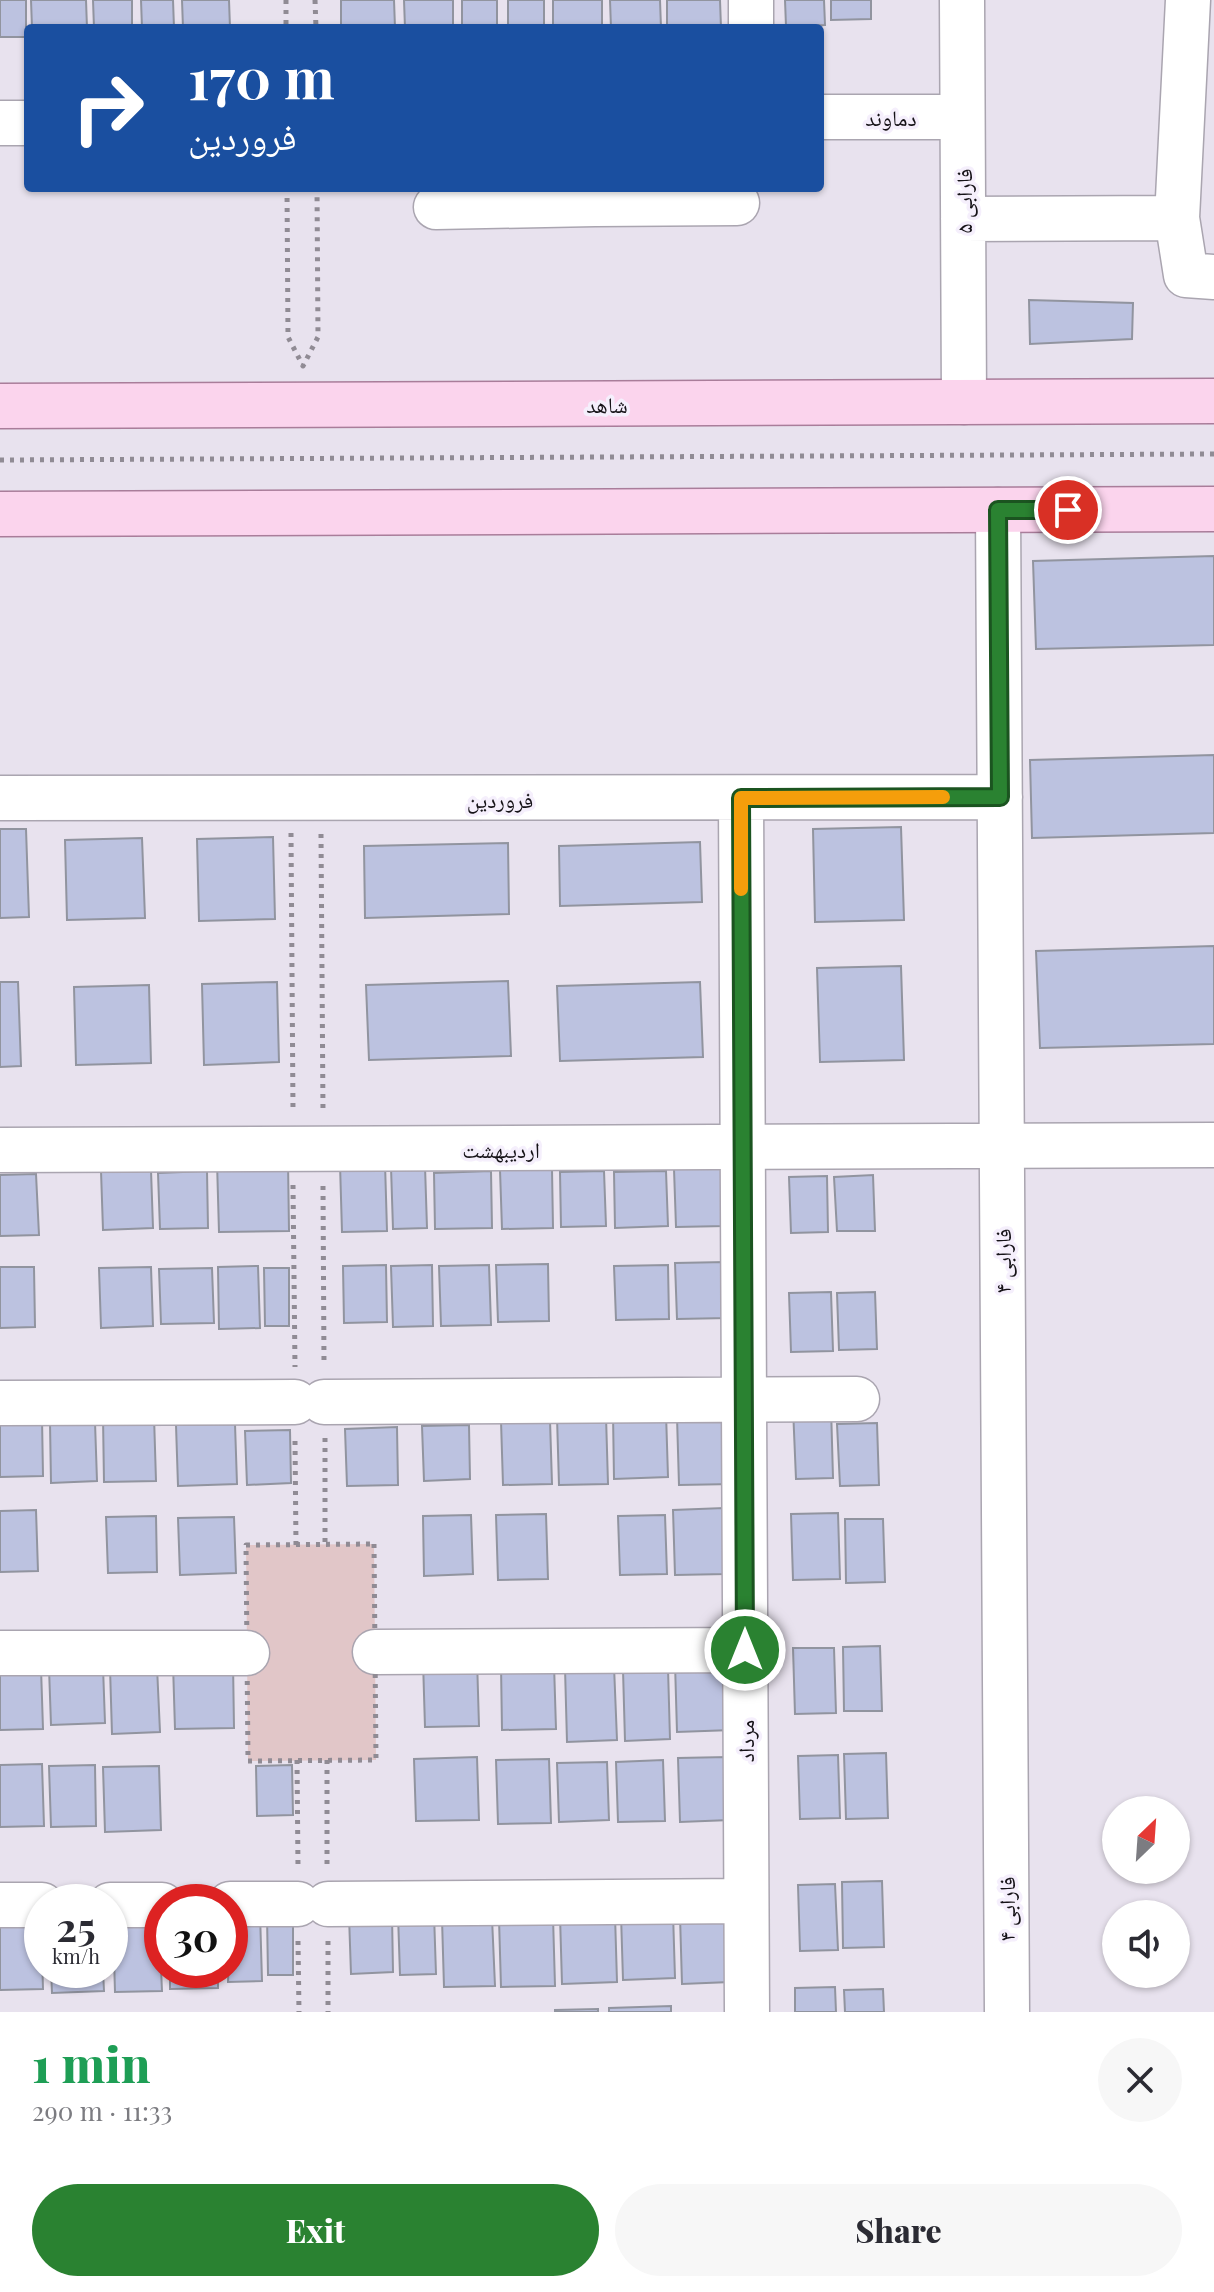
<!DOCTYPE html>
<meta charset="utf-8">
<style>
body{margin:0;font-family:"Playfair Display","Noto Naskh Arabic",serif;background:#f7f7f7;color:#2b2b33;height:100vh;display:flex;flex-direction:column;font-size:30px;white-space:nowrap}
*{box-sizing:border-box;margin:0}
p{font-size:26px;color:#7c7c81}
.icon{flex:none;width:44px;height:44px;fill:none;stroke:currentColor;stroke-width:2;stroke-linecap:round;stroke-linejoin:round}
.map{position:relative;height:2012px;overflow:hidden}
.panel{display:flex;flex-direction:column;background:#fff;flex:1}
.panel>*{flex:none}
.banner{position:absolute;left:24px;top:24px;width:800px;height:168px;border-radius:8px;box-shadow:0 2px 6px #0004;background:#1a4fa0;color:#fff;overflow:hidden}
.needle{width:52px;rotate:25deg}
.controls{position:absolute;left:1102px;top:1796px;display:grid;gap:16px}
.controls a{display:grid;place-items:center;width:88px;height:88px;border-radius:50%;background:#fff;box-shadow:0 2px 6px #0004;font-size:40px}
.speed{position:absolute;left:24px;top:1884px;display:flex;gap:16px;font-size:40px;font-weight:700;text-align:center}
.speed>*{display:grid;place-content:center;width:104px;height:104px;border-radius:50%;background:#fff;box-shadow:0 2px 6px #0004;line-height:1}
.speed small{font-size:20px;font-weight:400}
.speed .limit{border:12px solid #d22;background:#fff;color:#111}
.pin{position:absolute;display:grid;place-items:center;width:68px;height:68px;color:#fff;margin:-34px;border:4px solid #fff;border-radius:50%;box-shadow:0 2px 8px #0007}
.me{position:absolute;width:88px;margin:-44px;rotate:0deg;stroke-linejoin:round;filter:drop-shadow(0 0 6px #0008)}
.turn{display:flex;align-items:center;gap:28px;height:168px;padding:0 32px;font-size:36px}
.turn .icon{width:104px;height:104px;stroke-width:2.5}
.turn b{display:block;font-size:56px;line-height:68px}
.round{display:grid;place-items:center;flex:none;width:84px;height:84px;border-radius:42px;background:#f7f7f7}
.overview{display:flex;align-items:center;justify-content:space-between;height:136px;padding:0 32px}
h1{font-size:48px;font-weight:800;line-height:60px;color:#1e9e55}
.button{display:flex;gap:16px;margin-top:auto;padding:16px 32px}
.button a{flex:1;height:92px;border-radius:48px;background:#2a8231;color:#fff;font-size:32px;font-weight:800;line-height:92px;text-align:center}
.button a+a{background:#f7f7f7;color:#2b2b33}
.map>svg:first-child{display:block}
.green{fill:#e1c6c8}
.building{fill:#bcc2e0;stroke:#91949f;stroke-width:2}
.lines{fill:none;stroke-linecap:round;stroke-linejoin:round}
.minor-casing{stroke:#aaa5b0;stroke-width:47}
.major-casing{stroke:#a97d9a;stroke-width:47}
.path{stroke:#908b94;stroke-width:5;stroke-dasharray:4 6;stroke-linecap:butt}
.minor{stroke:#fff;stroke-width:44}
.major{stroke:#fbd4ed;stroke-width:44}
.route-casing{stroke:#1b5420;stroke-width:20}
.route{stroke:#2a8231;stroke-width:14}
.slow{stroke:#f59e0b;stroke-width:14}
.labels{text-anchor:middle;dominant-baseline:central;stroke-width:7;stroke-linejoin:round;paint-order:stroke}
.street-label{font-size:22px;fill:#151217;stroke:#f5effc}
</style>
<div class="map">
<svg width="1214" height="2012" viewBox="0 0 1214 2012">
<rect width="100%" height="100%" fill="#e8e2ee"/>
<path class="green" d="M374,1544L376,1760L248,1761L246,1545Z"/>
<path class="building" d="M0,0H26V37H0Z
M31,0H86L87,28H32Z
M93,0H132V28H94Z
M141,0H173L174,28H142Z
M182,0H229L230,28H183Z
M341,0H394L395,28H341Z
M404,0H453V28H405Z
M462,0H497V28H462Z
M508,0H544V28H508Z
M553,0H602V28H553Z
M610,0H660L661,28H611Z
M667,0H720L721,28H667Z
M785,0H824L825,25L786,26Z
M831,0H871V19L831,20Z
M1029,300L1133,303L1132,339L1030,344Z
M1214,556V645L1036,649L1033,561Z
M1214,755V833L1032,838L1030,760Z
M901,827L904,920L815,922L813,829Z
M0,829H26L29,917L0,918Z
M273,837L275,919L199,921L197,839Z
M142,838L145,918L67,920L65,840Z
M700,842L702,902L560,906L559,846Z
M508,843L509,914L365,918L364,846Z
M1214,946V1044L1040,1048L1036,951Z
M901,966L904,1060L820,1062L817,968Z
M508,981L511,1056L369,1060L366,985Z
M0,982H18L21,1066L0,1067Z
M277,982L279,1062L204,1065L202,984Z
M700,982L703,1057L560,1061L557,986Z
M149,985L151,1063L76,1065L74,987Z
M288,1161L289,1231L219,1232L217,1162Z
M385,1163L387,1231L342,1232L340,1164Z
M425,1166L427,1228L393,1229L391,1167Z
M723,1168L725,1226L676,1227L674,1169Z
M552,1169L553,1228L502,1229L500,1170Z
M151,1170L153,1228L103,1230L101,1171Z
M207,1171L208,1228L160,1229L158,1173Z
M491,1171L492,1228L435,1229L434,1173Z
M604,1171L606,1226L561,1227L560,1172Z
M666,1171L668,1226L615,1228L614,1172Z
M36,1174L39,1235L0,1236V1175Z
M873,1175L875,1231H837L834,1177Z
M827,1176L828,1232L791,1233L789,1177Z
M726,1262L728,1318L677,1319L675,1263Z
M548,1264L549,1321L498,1322L496,1265Z
M386,1265L387,1322L344,1323L343,1266Z
M432,1265L433,1326L393,1327L391,1266Z
M489,1265L491,1325L441,1326L439,1266Z
M668,1265L669,1319L616,1320L614,1266Z
M258,1266L260,1328L219,1329L218,1267Z
M0,1267H34L35,1327L0,1328Z
M151,1267L153,1326L101,1328L99,1268Z
M212,1268L214,1323L161,1324L159,1269Z
M264,1268H289V1326H265Z
M831,1292L833,1351L791,1352L789,1293Z
M875,1292L877,1349L839,1350L837,1293Z
M831,1407L833,1478L796,1479L793,1408Z
M666,1413L668,1477L614,1479L613,1414Z
M731,1415L733,1484L679,1485L677,1417Z
M154,1416L156,1481L104,1482L103,1417Z
M606,1416L608,1484L559,1485L557,1417Z
M42,1418L43,1476L0,1477V1419Z
M550,1420L552,1484L503,1485L501,1421Z
M95,1422L97,1481L51,1483L50,1423Z
M877,1423L879,1485L840,1486L837,1424Z
M235,1424L237,1484L178,1486L176,1425Z
M469,1425L470,1479L424,1481L422,1426Z
M397,1427L398,1485L347,1486L345,1429Z
M290,1430L291,1483L247,1485L245,1431Z
M724,1508L726,1574L675,1575L673,1510Z
M36,1510L38,1571L0,1572V1511Z
M838,1513L840,1579L793,1580L791,1514Z
M546,1514L548,1579L498,1580L496,1515Z
M471,1515L473,1574L424,1576L423,1516Z
M665,1515L667,1574L620,1575L618,1516Z
M156,1516L157,1572L108,1573L106,1517Z
M234,1517L236,1573L180,1575L178,1518Z
M845,1519H883L885,1582L846,1583Z
M880,1646L882,1711H844L843,1647Z
M793,1648H834L836,1713L795,1714Z
M477,1659L479,1726L425,1727L423,1661Z
M730,1661L732,1730L677,1732L675,1663Z
M233,1662L234,1728L175,1729L173,1664Z
M554,1664L556,1729L502,1730L501,1666Z
M614,1666L617,1740L567,1742L565,1668Z
M103,1667L105,1723L51,1725L49,1668Z
M157,1667L160,1732L112,1734L110,1668Z
M41,1668L43,1729L0,1730V1669Z
M668,1668L670,1739L625,1741L623,1670Z
M886,1753L888,1818L846,1819L844,1754Z
M838,1755L840,1818L800,1819L798,1756Z
M477,1757L479,1820L416,1821L414,1759Z
M728,1757L730,1820L680,1822L678,1758Z
M549,1759L551,1823L498,1824L496,1760Z
M663,1760L665,1821L618,1822L616,1762Z
M607,1762L609,1820L559,1822L557,1763Z
M42,1764L44,1826L0,1827V1765Z
M95,1765L96,1826L51,1827L49,1766Z
M292,1765L293,1815L257,1816L256,1766Z
M159,1766L161,1830L105,1832L103,1767Z
M882,1881L884,1947L843,1948L842,1882Z
M835,1884L838,1950L800,1951L798,1885Z
M260,1913L262,1981L228,1982L230,1914Z
M673,1913L675,1978L623,1980L621,1915Z
M434,1914L436,1974L400,1975L398,1915Z
M728,1914L730,1982L682,1984L680,1916Z
M267,1915H293V1975H268Z
M392,1915L393,1972L351,1974L349,1916Z
M615,1915L617,1982L562,1984L560,1916Z
M41,1916L43,1989L0,1990V1917Z
M553,1917L555,1986L501,1987L499,1919Z
M492,1918L495,1986L444,1987L442,1919Z
M159,1921L162,1991L115,1992L113,1922Z
M51,1970H103L104,1991L52,1993Z
M170,1970H218V1988L170,1989Z
M835,1987L836,2012H795V1988Z
M883,1989L884,2012H845L844,1990Z
M671,2006V2012H609V2008Z
M598,2009V2012H555V2010Z"/>
<g class="lines">
<defs>
<path id="minor" d="M751,0V28
M962,0L964,402
M1188,0L1177,218L1186,275L1214,277
M820,117H962
M0,123H28
M595,188V204L737,203
M436,207L595,204
M963,219L1177,218
M998,510L1007,2012
M0,798L1000,797
M741,798L747,2012
M0,1150L1214,1145
M324,1402L857,1399
M0,1403L295,1402
M375,1652L745,1650
M0,1653H247
M230,1904H298
M328,1904L746,1901
M0,1905H42
M110,1905H162"/>
<path id="major" d="M0,406L1214,401
M0,514L1214,509"/>
</defs>
<use href="#minor" class="minor-casing"/>
<use href="#major" class="major-casing"/>
<path class="path" d="M286,0V28
M315,0L316,28
M287,188L288,337L303,366L318,337L317,188
M0,460L1214,454
M291,833L293,1111
M321,834L323,1112
M293,1185L295,1367
M323,1186L324,1364
M325,1438V1545
M295,1441L296,1545
M374,1544L376,1760L248,1761L246,1545Z
M297,1760L298,1867
M327,1760V1867
M298,1941L299,2012
M328,1941V2012"/>
<use href="#minor" class="minor"/>
<use href="#major" class="major"/>
</g>
<g class="lines">
<defs>
<path id="route" d="M745,1650L741,798L1000,797L998,510H1068"/>
</defs>
<use href="#route" class="route-casing"/>
<use href="#route" class="route"/>
<path class="slow" d="M741,889V798L943,797"/>
</g>
<g class="labels">
<g class="street-label">
<text x="891" y="117">دماوند</text>
<text transform="translate(963 201) rotate(-90)">فارابی ۵</text>
<text x="607" y="404">شاهد</text>
<text x="500" y="799">فروردین</text>
<text x="501" y="1149">اردیبهشت</text>
<text transform="translate(1002 1261) rotate(-90)">فارابی ۴</text>
<text transform="translate(745 1741) rotate(-90)">مرداد</text>
<text transform="translate(1006 1909) rotate(-90)">فارابی ۴</text>
</g>
</g>
</svg>
<div class="controls">
<a><svg class="needle" viewBox="-14 -14 28 28"><path d="M0-13l5 13h-10z" fill="#e53935"/><path d="M0 13l5-13h-10z" fill="#7c7c81"/></svg></a>
<a><svg class="icon" aria-label="sound" viewBox="0 0 24 24"><path d="M4 9h4l5-4v14l-5-4H4zM17 9q2 3 0 6"/></svg></a>
</div>
<div class="speed"><div>25<small>km/h</small></div><div class="limit">30</div></div>
<div class="pin" style="left:1068px;top:510px;background:#d93025"><svg class="icon" aria-label="arrive" viewBox="0 0 24 24"><path d="M6 21V4h12l-3 4 3 4H6"/></svg></div>
<svg class="me" style="left:745px;top:1650px" viewBox="-20 -20 40 40"><circle r="17" fill="#2a8231" stroke="#fff" stroke-width="3"/><path d="M0-11L8 9 0 5-8 9z" fill="#fff"/></svg>
<div class="banner">
<div class="turn"><svg class="icon" aria-label="right" viewBox="0 0 24 24"><path d="M7 20v-9h11M14 6l5 5-5 5"/></svg><div><b>170 m</b>فروردین</div></div>
</div>
</div>
<section class="panel">
<div class="overview"><div><h1>1 min</h1><p>290 m · 11:33</p></div><a class="round"><svg class="icon" aria-label="close" viewBox="0 0 24 24"><path d="M6 6l12 12M18 6L6 18"/></svg></a></div>
<div class="button"><a>Exit</a><a>Share</a></div>
</section>
